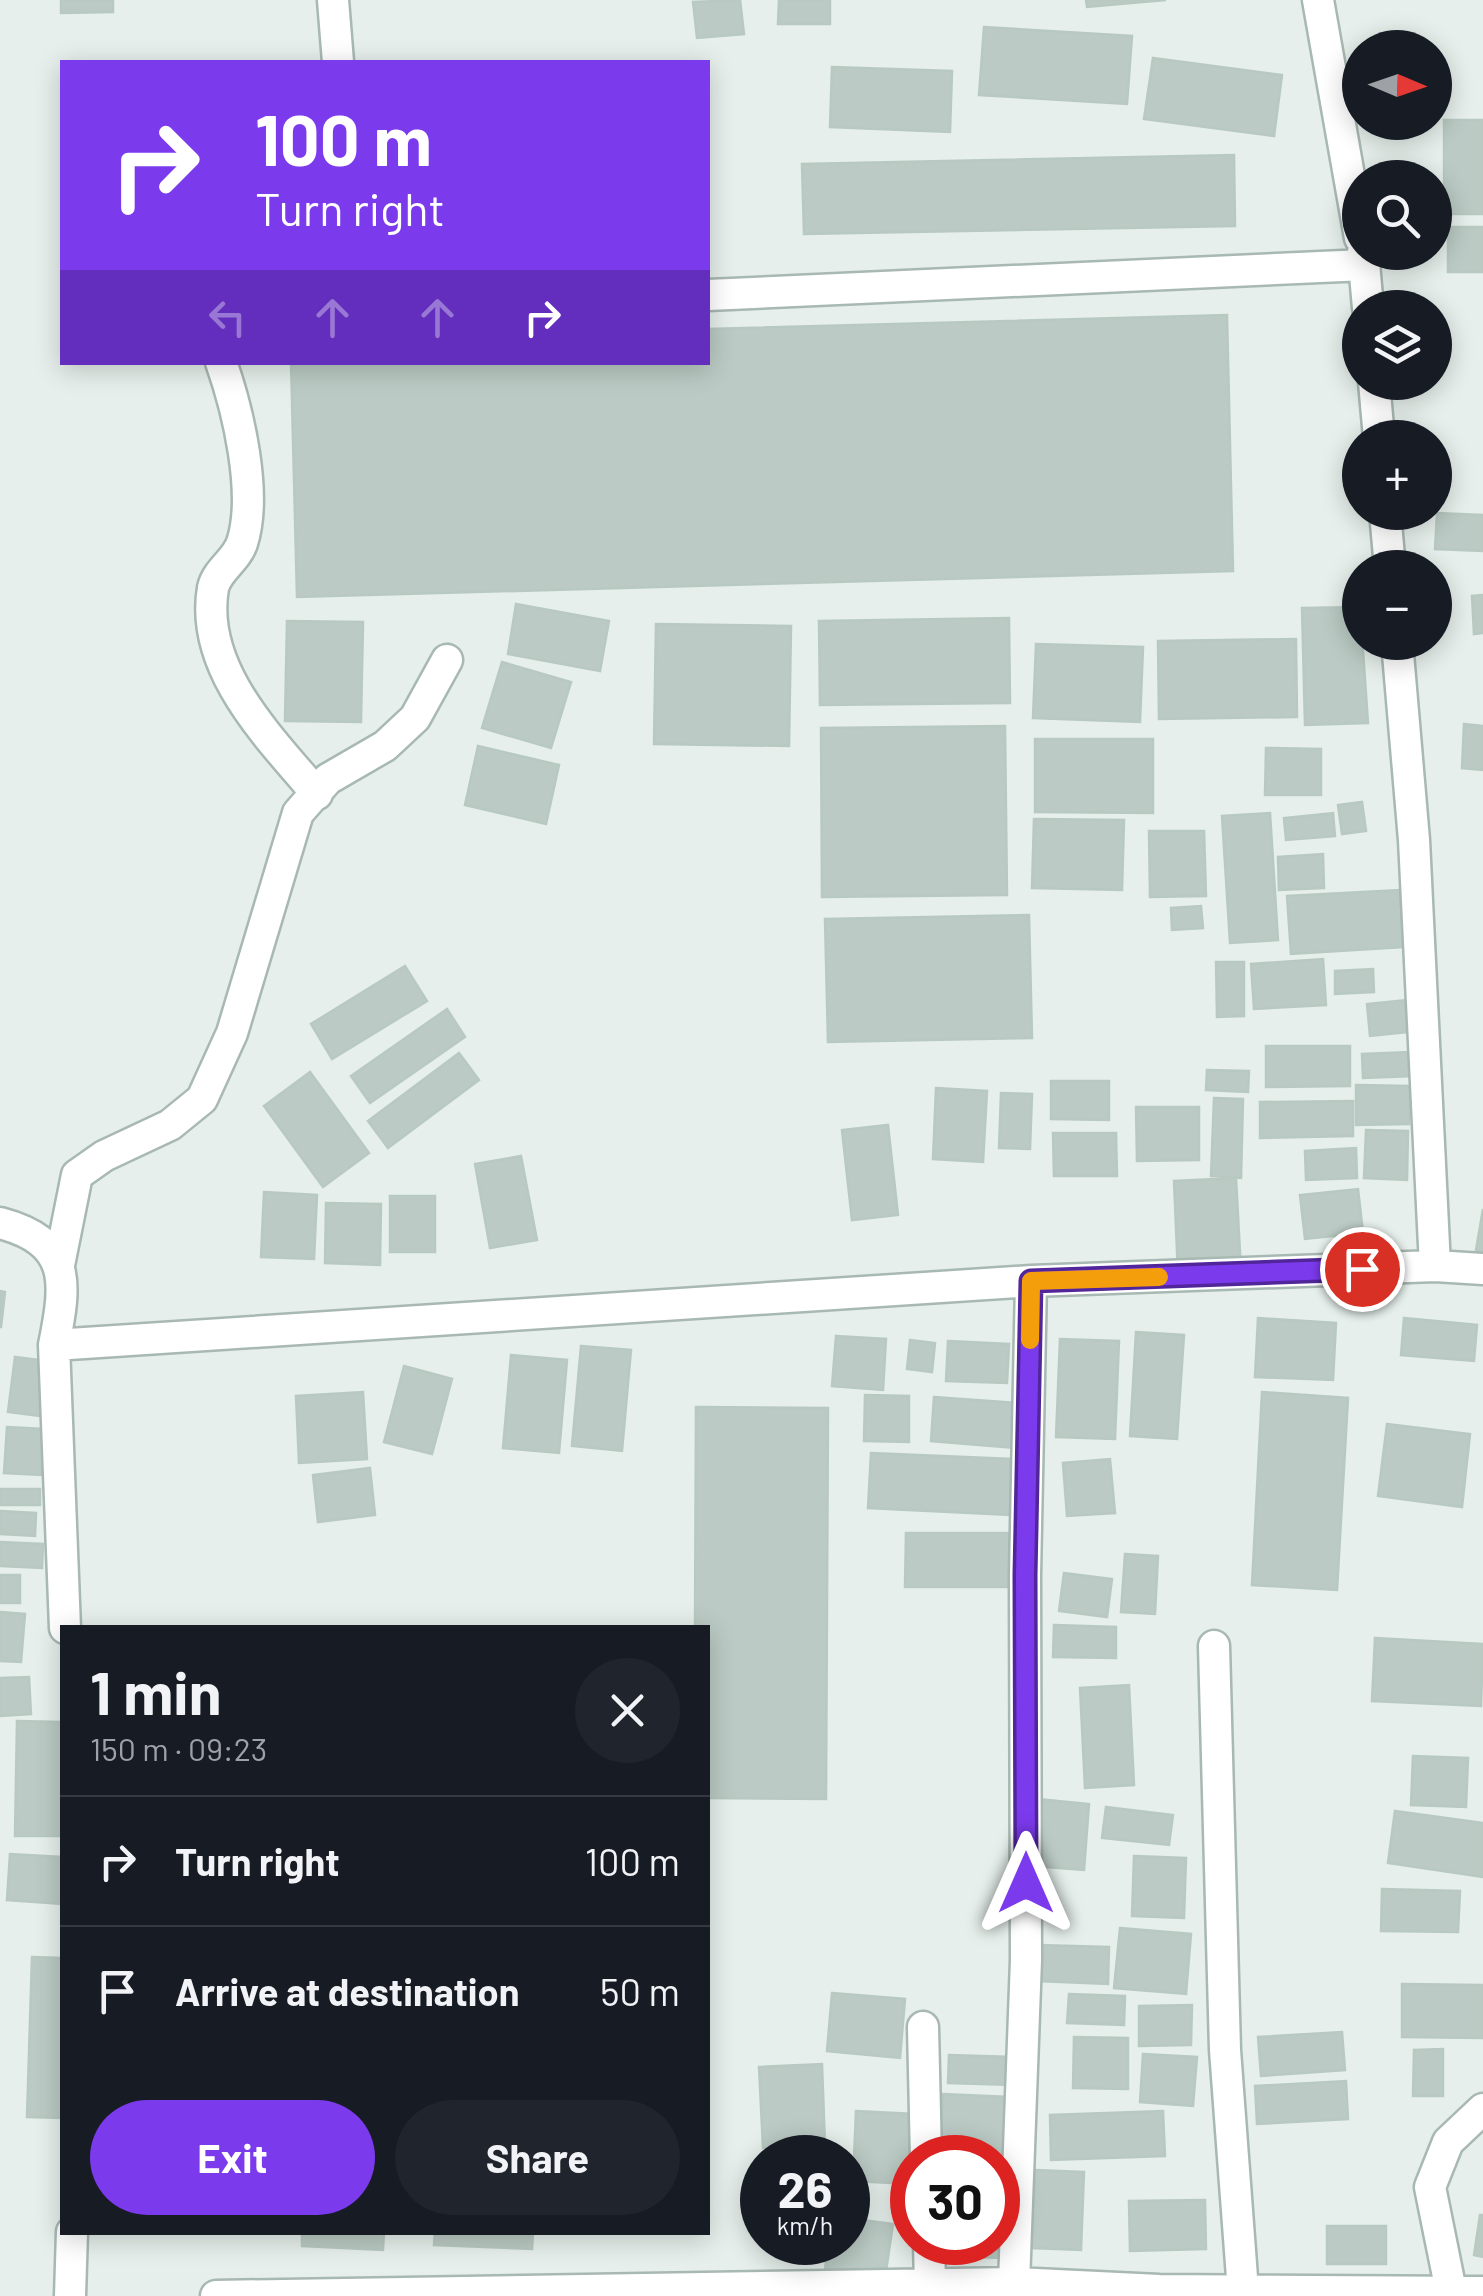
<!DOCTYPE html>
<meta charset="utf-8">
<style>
body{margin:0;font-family:Barlow,sans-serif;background:#20242c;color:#f1f3f6;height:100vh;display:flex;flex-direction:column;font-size:38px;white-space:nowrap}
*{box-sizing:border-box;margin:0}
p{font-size:32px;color:#9ea1a6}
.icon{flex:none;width:55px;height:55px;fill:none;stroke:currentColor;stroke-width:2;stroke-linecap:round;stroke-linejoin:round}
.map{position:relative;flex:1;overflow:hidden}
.sheet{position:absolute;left:60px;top:1625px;width:650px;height:610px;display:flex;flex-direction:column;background:#171b24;border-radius:0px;box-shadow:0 5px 25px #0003}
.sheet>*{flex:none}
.hud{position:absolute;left:60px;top:60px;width:650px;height:305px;border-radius:0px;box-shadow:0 5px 25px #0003;background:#7c3aed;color:#fff;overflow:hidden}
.needle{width:65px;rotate:92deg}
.fabs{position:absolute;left:1342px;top:30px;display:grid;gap:20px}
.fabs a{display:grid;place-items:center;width:110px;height:110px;border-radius:50%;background:#171b24;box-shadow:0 5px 25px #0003;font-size:50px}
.speed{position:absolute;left:740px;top:2135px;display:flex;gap:20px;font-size:50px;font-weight:700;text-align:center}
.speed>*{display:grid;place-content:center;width:130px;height:130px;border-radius:50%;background:#171b24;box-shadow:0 5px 25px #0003;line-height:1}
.speed small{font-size:25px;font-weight:400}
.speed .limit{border:15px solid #d22;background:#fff;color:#111}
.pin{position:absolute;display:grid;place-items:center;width:85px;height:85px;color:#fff;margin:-42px;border:5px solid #fff;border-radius:50%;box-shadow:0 2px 10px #0007}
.me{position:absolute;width:110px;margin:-55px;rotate:0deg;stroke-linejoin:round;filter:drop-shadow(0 0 8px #0008)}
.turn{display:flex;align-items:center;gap:35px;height:210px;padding:0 30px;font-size:45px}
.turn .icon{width:130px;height:130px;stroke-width:2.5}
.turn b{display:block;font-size:70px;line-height:85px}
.lanes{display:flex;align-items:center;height:95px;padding:0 30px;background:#0003;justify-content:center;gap:50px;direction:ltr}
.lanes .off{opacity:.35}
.round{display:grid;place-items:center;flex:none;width:105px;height:105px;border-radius:52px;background:#20242c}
.overview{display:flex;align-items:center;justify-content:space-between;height:170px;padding:0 30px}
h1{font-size:60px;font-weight:700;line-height:75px}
.action{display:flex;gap:20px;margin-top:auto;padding:20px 30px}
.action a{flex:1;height:115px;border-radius:60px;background:#7c3aed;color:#fff;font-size:40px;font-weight:700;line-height:115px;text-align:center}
.action a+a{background:#20242c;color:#f1f3f6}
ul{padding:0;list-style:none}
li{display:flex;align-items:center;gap:30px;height:130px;padding:0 30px;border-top:2px solid #363941}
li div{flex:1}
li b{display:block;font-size:38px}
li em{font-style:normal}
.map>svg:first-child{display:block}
.building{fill:#bbcac4;stroke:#b8c9c2;stroke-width:2.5}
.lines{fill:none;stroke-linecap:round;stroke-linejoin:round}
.minor-casing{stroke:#a8b8b2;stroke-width:35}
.minor{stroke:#fff;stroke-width:30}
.route-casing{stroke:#51269a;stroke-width:25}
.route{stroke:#7c3aed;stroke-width:18}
.slow{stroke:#f59e0b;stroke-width:18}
</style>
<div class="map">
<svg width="1483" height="2296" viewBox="0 0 1483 2296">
<rect width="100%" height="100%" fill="#e6efeb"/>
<path class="building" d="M61,0H113V12L61,13Z
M740,0L744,34L697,38L693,2Z
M779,0H830V24H778Z
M1086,0H1166L1087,7Z
M984,27L1132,36L1127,104L979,95Z
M1153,58L1282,75L1274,136L1144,119Z
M832,67L952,71L950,132L830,127Z
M1444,120H1483V214H1444Z
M1234,155L1235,226L804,234L802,164Z
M1448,227H1483V272H1448Z
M1227,315L1233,571L297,597L291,362H708V329Z
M1437,513L1483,515V551L1435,549Z
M1483,595V633L1474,634L1472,596Z
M516,604L609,621L600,671L508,654Z
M1360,607L1368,723L1305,725L1302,608Z
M1009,618L1010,703L820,705L819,621Z
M287,621L363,622L361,722L285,721Z
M656,624L791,626L789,746L654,744Z
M1296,639L1297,717L1159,719L1158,641Z
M1036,644L1143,647L1140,722L1033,718Z
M502,662L571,682L551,748L482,728Z
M1464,724L1483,726V770L1462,768Z
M1005,726L1007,895L822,897L821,728Z
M1035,739H1153V813L1035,812Z
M478,746L559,765L546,824L465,805Z
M1266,748L1321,749V795H1265Z
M1362,802L1366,831L1342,834L1338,805Z
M1270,813L1278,940L1230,943L1222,816Z
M1333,813L1335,836L1286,840L1284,818Z
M1034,819L1124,820L1122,890L1032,888Z
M1149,831H1204L1206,896L1150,897Z
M1323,854L1324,888L1279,890L1278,857Z
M1400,890L1403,947L1291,954L1287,896Z
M1201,906L1203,928L1172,930L1171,908Z
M1029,915L1032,1038L828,1042L825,919Z
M1323,959L1326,1005L1254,1009L1251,964Z
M1216,962H1244V1016L1217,1017Z
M405,966L427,1001L332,1059L311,1024Z
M1373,969L1374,992L1335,994V971Z
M1416,999L1419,1031L1370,1036L1367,1004Z
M447,1009L465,1037L370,1103L351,1076Z
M1266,1046H1350V1086L1266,1087Z
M1412,1052L1414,1076L1363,1078L1362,1054Z
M459,1053L479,1080L388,1148L368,1121Z
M1207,1070L1249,1071L1248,1092L1206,1090Z
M310,1072L369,1153L323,1187L264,1106Z
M1051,1081H1109V1120L1051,1119Z
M1356,1085L1409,1086V1124L1356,1125Z
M936,1088L987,1091L983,1162L933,1159Z
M1001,1093L1032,1094L1030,1149L999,1148Z
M1214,1098L1243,1099L1241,1178L1211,1176Z
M1353,1101V1136L1260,1138V1102Z
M1136,1107H1199V1160L1137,1161Z
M888,1125L898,1215L852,1220L842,1130Z
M1366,1130L1408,1131L1407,1180L1364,1178Z
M1053,1133H1116L1117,1176H1054Z
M1356,1148L1357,1178L1306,1180L1305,1151Z
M521,1156L537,1240L490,1248L475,1164Z
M1236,1178L1241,1271L1178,1274L1174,1181Z
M1358,1189L1363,1233L1305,1239L1300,1195Z
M264,1192L317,1195L314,1259L261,1257Z
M390,1196H435V1252H390Z
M326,1203L381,1204L380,1265L325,1263Z
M1483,1209V1257L1475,1256Z
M0,1291L5,1292L1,1327H0Z
M1258,1318L1336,1323L1333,1380L1255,1377Z
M1404,1318L1477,1325L1474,1361L1401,1355Z
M1136,1332L1184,1335L1177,1439L1130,1436Z
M836,1336L886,1339L883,1390L832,1386Z
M1060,1339L1119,1341L1115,1439L1056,1437Z
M910,1340L935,1343L932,1372L907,1369Z
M948,1341L1009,1344L1007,1383L946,1381Z
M581,1346L631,1350L622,1451L572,1446Z
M511,1355L567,1360L559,1453L503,1448Z
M15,1357L48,1361L41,1416L8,1412Z
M404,1366L452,1379L432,1454L384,1442Z
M363,1392L367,1459L299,1463L296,1396Z
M1262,1392L1348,1398L1337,1590L1252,1585Z
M865,1395L909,1396V1442L864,1441Z
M934,1397L1019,1403L1015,1448L931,1441Z
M696,1407L828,1408L826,1799L708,1798V1628H695Z
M1387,1424L1470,1434L1462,1507L1378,1496Z
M7,1427L44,1429L41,1475L4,1473Z
M871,1453L1012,1459L1010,1515L868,1508Z
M1110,1459L1115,1513L1067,1516L1063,1463Z
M370,1468L375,1515L318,1522L313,1475Z
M0,1489H40V1505H0Z
M0,1511L36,1513L35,1536L0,1534Z
M906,1533H1018L1019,1587H905Z
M0,1542L43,1544L42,1568L0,1566Z
M1125,1554L1158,1556L1155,1614L1121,1612Z
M1064,1573L1112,1579L1107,1617L1059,1611Z
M0,1575H20V1603H0Z
M0,1612L25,1614L21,1662L0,1661Z
M1054,1625L1116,1627V1658L1053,1657Z
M1375,1638L1483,1644L1481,1706L1372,1701Z
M29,1677L31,1714L0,1716V1678Z
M1129,1685L1134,1785L1085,1788L1080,1688Z
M17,1721L62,1722L61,1836H15Z
M1413,1756L1468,1758L1466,1807L1411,1805Z
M1038,1799L1089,1804L1084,1870L1033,1866Z
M1106,1807L1173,1815L1169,1845L1102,1838Z
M1395,1811L1483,1823V1877L1388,1863Z
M10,1854L62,1857V1904L7,1900Z
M1134,1856L1186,1858L1184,1918L1132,1916Z
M1382,1889L1460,1891L1458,1932L1381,1931Z
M1120,1928L1191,1934L1186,1994L1114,1988Z
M1038,1945L1109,1947L1108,1984L1037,1981Z
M32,1957L62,1958V2118L27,2117Z
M1402,1984L1483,1985V2038L1402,2037Z
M832,1993L905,1999L900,2058L827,2051Z
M1069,1994L1125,1996L1124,2025L1067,2023Z
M1192,2005L1191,2045L1139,2046V2006Z
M1342,2032L1345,2070L1261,2076L1258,2037Z
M1074,2037L1128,2038V2089L1073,2088Z
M1443,2049V2096H1413L1414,2050Z
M1143,2054L1197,2057L1193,2106L1140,2102Z
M949,2055L1014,2057L1013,2085L948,2083Z
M822,2064L825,2146L763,2148L759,2067Z
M1346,2081L1348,2119L1257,2124L1255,2086Z
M943,2094L1009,2097L1006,2165H998V2158H940Z
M856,2111L914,2114L910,2184L853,2181Z
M1163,2111L1165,2156L1051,2160L1050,2115Z
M846,2151L847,2158H779V2153Z
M1034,2170L1084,2172L1081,2250L1031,2248Z
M998,2197L1004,2198L1002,2258L972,2257L973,2242H998Z
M1205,2200L1206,2249L1130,2251L1129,2201Z
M1480,2215H1483V2257L1474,2255Z
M848,2218L893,2224L885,2278L825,2270L828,2242H848Z
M1327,2226H1386V2264H1327Z
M302,2232H384L383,2250L302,2246Z
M435,2232H533L532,2249L434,2245Z"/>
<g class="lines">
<defs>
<path id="minor" d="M333,0L338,62
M1318,0L1360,238
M1363,252L1368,308
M708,295L1365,265
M221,362C238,410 258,494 242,543C236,561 217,570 213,588C199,669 270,738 317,794
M1374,382L1379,438
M1385,512L1390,568
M1397,642L1414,840L1435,1266
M0,1223C71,1242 67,1281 54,1345L65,1628
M59,1265L77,1175L104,1156L170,1125L202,1099L232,1033L298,813L328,779L385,746L415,718L447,660
M54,1345L1031,1281L1435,1266L1483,1269
M1214,1646L1225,2050L1243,2291
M923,2027L926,2158
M929,2242L930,2285
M1014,2283L1026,1960L1025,1575L1031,1281
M70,2296L72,2232
M216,2296L1014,2283L1159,2290L1483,2292
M1452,2296L1430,2187L1448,2142L1483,2109"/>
</defs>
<use href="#minor" class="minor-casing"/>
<use href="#minor" class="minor"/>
</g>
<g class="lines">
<defs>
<path id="route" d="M1026,1883L1025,1575L1031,1281L1362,1269"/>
</defs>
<use href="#route" class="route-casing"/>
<use href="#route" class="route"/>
<path class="slow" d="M1030,1340L1031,1281L1159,1277"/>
</g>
</svg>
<div class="fabs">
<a><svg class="needle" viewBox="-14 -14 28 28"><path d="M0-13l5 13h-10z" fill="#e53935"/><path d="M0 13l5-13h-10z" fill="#9ea1a6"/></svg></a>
<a><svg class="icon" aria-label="search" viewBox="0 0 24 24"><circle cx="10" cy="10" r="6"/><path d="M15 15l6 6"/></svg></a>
<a><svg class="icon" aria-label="layers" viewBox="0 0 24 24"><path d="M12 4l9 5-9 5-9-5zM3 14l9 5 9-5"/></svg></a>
<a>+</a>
<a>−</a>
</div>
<div class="speed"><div>26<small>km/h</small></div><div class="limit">30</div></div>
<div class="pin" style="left:1362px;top:1269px;background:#d93025"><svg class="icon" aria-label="arrive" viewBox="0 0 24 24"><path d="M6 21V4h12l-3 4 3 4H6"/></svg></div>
<svg class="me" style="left:1026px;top:1883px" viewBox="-20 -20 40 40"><path d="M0-17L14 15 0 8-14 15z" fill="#7c3aed" stroke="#fff" stroke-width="4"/></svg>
<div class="hud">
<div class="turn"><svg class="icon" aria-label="right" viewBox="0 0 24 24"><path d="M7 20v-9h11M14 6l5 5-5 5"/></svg><div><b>100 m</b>Turn right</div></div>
<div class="lanes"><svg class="icon off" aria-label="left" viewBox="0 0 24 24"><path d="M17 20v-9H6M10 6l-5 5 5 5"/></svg><svg class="icon off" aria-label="ahead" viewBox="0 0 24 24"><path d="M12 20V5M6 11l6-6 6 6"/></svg><svg class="icon off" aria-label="ahead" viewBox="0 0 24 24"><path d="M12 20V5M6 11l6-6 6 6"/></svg><svg class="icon" aria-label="right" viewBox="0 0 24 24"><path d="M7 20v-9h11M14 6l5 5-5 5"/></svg></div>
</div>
<section class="sheet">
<div class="overview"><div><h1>1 min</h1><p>150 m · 09:23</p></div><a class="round"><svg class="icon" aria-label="close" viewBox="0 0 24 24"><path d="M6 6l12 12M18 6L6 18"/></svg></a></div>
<ul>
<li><svg class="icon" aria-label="right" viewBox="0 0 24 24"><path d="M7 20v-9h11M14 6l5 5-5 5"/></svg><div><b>Turn right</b></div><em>100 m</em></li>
<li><svg class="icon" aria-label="arrive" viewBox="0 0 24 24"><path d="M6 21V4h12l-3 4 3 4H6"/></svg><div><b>Arrive at destination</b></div><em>50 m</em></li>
</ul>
<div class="action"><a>Exit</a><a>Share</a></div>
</section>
</div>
